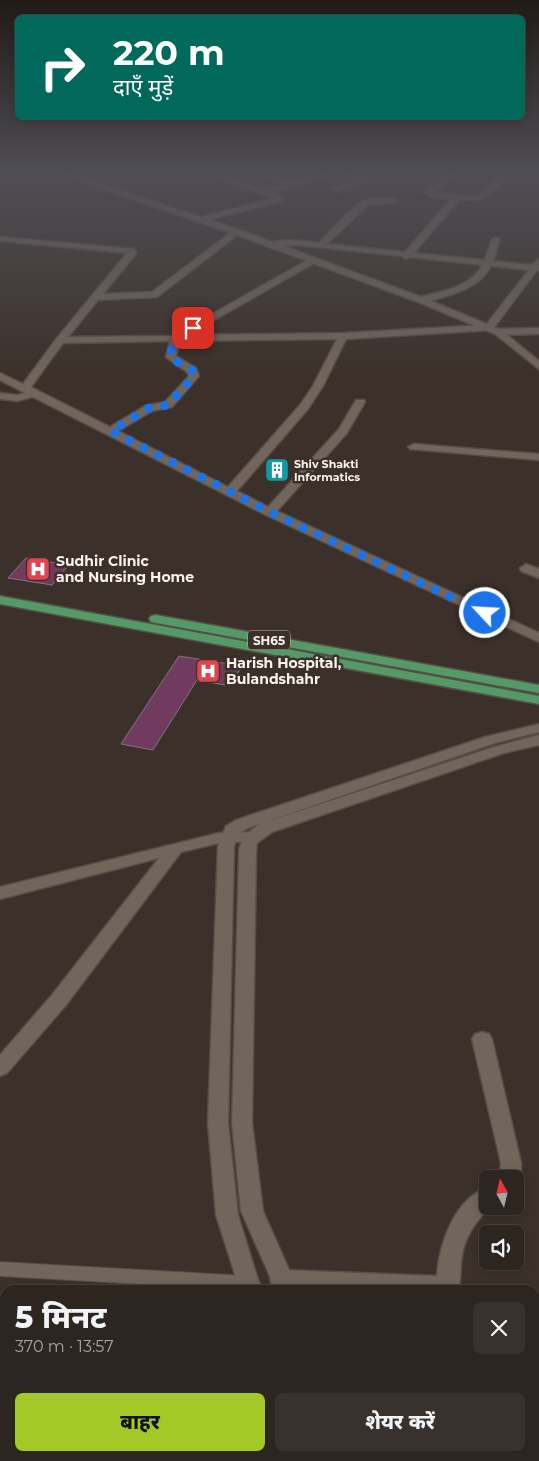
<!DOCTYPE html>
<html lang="hi">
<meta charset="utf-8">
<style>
body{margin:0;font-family:Montserrat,"Noto Sans Devanagari",sans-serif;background:#39312d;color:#f1f3f6;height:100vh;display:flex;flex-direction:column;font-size:19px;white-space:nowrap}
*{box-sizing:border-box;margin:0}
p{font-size:16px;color:#a7a5a5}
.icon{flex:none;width:28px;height:28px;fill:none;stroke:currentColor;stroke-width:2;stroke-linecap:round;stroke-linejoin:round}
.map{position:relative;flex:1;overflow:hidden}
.side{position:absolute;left:0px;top:1285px;width:540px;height:176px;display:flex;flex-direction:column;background:#2d2520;border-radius:15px 15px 0 0;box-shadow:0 2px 8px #0003,0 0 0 1px #48423e}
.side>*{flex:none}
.hud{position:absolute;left:15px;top:15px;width:510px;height:105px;border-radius:8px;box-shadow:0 2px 8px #0003,0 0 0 1px #48423e;background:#00695c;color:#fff;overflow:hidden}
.needle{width:32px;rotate:352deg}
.controls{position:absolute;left:479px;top:1170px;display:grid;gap:10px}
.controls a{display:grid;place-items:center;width:45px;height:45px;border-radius:8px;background:#2d2520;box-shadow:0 2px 8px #0003,0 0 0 1px #48423e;font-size:25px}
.pin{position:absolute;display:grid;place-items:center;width:42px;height:42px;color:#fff;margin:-21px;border-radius:10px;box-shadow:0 2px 8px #0006}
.me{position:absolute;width:55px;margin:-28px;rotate:295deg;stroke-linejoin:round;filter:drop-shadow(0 0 4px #0008)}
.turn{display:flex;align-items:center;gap:18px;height:105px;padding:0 15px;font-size:22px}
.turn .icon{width:65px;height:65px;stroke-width:2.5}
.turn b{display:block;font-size:35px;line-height:42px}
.round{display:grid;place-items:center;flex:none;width:52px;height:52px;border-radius:8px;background:#39312d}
.headline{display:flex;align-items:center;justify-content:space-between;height:85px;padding:0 15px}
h1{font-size:30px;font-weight:800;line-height:38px}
.button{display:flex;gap:10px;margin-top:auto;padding:10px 15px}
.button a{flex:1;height:58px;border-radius:8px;background:#a3c926;color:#111;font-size:20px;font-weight:800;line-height:58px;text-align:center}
.button a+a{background:#39312d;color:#f1f3f6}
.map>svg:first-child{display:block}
.building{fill:#703b5f;stroke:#82757d}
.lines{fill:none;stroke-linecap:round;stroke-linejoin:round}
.service-casing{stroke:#574d47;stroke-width:2}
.minor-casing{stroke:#574d47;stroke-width:3}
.tertiary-casing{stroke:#574d47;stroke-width:3}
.primary-casing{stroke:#574d47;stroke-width:3}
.service{fill:#71655c;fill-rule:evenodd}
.minor{fill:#71655c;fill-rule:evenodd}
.tertiary{fill:#71655c;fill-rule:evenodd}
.primary{fill:#549a66;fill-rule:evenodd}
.route{stroke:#1a73e8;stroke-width:9;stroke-dasharray:0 16.2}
.labels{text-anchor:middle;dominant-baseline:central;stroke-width:5;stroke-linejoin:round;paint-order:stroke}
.far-poi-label{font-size:11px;font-weight:bold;fill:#faf3ee;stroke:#3c312a;text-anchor:start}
.shield{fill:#3c312a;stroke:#c1b9b3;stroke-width:1}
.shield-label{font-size:12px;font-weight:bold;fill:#faf3ee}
.poi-label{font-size:14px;font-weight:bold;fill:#faf3ee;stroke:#3c312a;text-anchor:start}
</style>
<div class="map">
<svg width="539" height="1461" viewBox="0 0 539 1461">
<rect width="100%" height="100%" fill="#3c312a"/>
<path class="building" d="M26,558L69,565L52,585L8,578Z
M179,656L242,666L230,686L197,680L153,750L121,744Z"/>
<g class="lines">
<defs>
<path id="service" d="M39,171L37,172L0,174V172Z
M0,1262L248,1276L253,1278L256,1283L253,1288L248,1290L0,1276Z"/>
<path id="minor" d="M58,171H74L61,175L57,173Z
M195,171H206L264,190L285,184L247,171H258L293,182L331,171H345L370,181L336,191L332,189L333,187L358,181L338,174L272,192L283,197L280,202L199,222H196V218L274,198Z
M454,171H463L433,192L477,197L496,178L503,180C486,199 484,202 459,200L414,253L485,260L492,239L496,237L500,239L493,261L532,265L539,259V271L537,270L492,330L346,339L323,386L308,409L237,491L268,507L339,429L356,400H364L365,402L347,433L277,511L539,633V642L266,515L33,397L17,401L0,399V393L17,395L25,393L0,380V373L23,384L57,338L127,253L0,241V237L134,249L136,253L135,255L103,294L152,292L234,230L241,232L157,297L98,300L68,337L173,336L313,257L317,260L316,262L188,335L343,333L486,325L529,270L491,266C478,291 446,296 421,303L416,300L418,298C440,291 471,288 482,265L410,257L406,259L402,256L297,245L271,247L267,245C277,237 306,241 319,243C328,233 353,206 363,201C372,197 390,196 398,201C390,206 377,202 368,205L327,244L405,252L451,199L431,197L424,192ZM337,339L313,386L300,405L228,487L118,431L152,411L172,407L199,376L196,368L176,356L180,341ZM170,341L166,357L187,372L189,376L165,402L145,406L110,427L31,387L63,343Z
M523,171H539V175L524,173Z
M539,328V334L498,335L493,332L498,329Z
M414,444L539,454V460L410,449L408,447Z
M526,564L539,569V578L521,571L520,568Z
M251,832L257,833L259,837L257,841L219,843L181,852L66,1005L7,1073L0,1076V1055L52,995L159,858L0,899V887L219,833Z
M482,1032L489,1034L492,1039L521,1163V1172L515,1183V1179H496L500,1171L501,1163L472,1039L475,1034Z
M488,1187V1206H491C474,1223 463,1239 461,1263C460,1272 461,1282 458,1290H281L273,1287L270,1280L273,1273L281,1270L437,1276C439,1245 454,1199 488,1187Z"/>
<path id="tertiary" d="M50,171H61L240,230L424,298L501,330L539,361V369L495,334L418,302L234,234Z
M539,724V732L495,743L248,828L239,833L234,846L228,1123L238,1215L258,1280L263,1290H240L216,1215L208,1123L218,846L226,826L236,820L485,737Z
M539,735V745L504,753L272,832L257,843L256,852L252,1123L263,1211L298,1290H276L241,1211L232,1123L239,852C240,838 249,831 260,824L494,747Z
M368,1456H396L398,1461H370Z
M410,1456H438L440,1461H412Z"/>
<path id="primary" d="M0,596L539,696V704L0,604Z
M156,615L539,685V693L151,622L149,619L151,616Z"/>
</defs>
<use href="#service" class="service-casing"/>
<use href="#minor" class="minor-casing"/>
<use href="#tertiary" class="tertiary-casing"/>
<use href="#primary" class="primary-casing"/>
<use href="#service" class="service"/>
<use href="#minor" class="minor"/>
<use href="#tertiary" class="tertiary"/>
<use href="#primary" class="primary"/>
</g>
<linearGradient id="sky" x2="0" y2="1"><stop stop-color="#211b17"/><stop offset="0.46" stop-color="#504e55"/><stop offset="1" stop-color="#504e55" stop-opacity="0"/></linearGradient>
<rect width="539" height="375" fill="url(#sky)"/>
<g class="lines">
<path class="route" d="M193,328L176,338L170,354L174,360L192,370L194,376L168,405L149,408L111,431L270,512L485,613"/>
</g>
<defs>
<symbol id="building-square" viewBox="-11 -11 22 22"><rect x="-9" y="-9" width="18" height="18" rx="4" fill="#0f9aa8" stroke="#3c312a"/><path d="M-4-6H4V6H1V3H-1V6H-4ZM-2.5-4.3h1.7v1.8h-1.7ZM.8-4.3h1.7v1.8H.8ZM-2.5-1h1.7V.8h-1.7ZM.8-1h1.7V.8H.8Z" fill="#fff"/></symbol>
<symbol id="hospital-square" viewBox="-11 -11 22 22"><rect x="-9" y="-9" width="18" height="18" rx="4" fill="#e0444e" stroke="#3c312a"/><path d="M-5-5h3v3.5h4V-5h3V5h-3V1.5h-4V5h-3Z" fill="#fff"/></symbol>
</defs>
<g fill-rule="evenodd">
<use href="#building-square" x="263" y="456" width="28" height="28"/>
<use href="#hospital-square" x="24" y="555" width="28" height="28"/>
<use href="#hospital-square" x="194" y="657" width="28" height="28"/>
</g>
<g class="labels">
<g class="far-poi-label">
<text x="294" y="464">Shiv Shakti<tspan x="294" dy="13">Informatics</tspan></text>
</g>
<rect class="shield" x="248" y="630.5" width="42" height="19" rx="4"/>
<g class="shield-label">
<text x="269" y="640">SH65</text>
</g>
<g class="poi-label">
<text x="56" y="561">Sudhir Clinic<tspan x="56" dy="16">and Nursing Home</tspan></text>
<text x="226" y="663">Harish Hospital,<tspan x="226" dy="16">Bulandshahr</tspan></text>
</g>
</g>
</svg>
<div class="controls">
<a><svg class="needle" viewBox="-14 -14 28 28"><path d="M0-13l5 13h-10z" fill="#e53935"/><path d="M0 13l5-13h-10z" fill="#a7a5a5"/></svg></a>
<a><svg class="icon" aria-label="sound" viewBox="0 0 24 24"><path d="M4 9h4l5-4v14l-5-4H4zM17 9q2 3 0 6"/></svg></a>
</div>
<div class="pin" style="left:193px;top:328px;background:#d93025"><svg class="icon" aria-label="arrive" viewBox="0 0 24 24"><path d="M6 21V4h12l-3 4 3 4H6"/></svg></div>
<svg class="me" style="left:485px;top:613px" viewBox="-20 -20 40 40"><circle r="17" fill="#1a73e8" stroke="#fff" stroke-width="3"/><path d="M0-11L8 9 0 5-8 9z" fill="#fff"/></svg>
<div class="hud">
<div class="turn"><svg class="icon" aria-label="right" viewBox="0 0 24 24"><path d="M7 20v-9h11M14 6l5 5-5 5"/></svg><div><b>220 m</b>दाएँ मुड़ें</div></div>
</div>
<section class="side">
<div class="headline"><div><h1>5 मिनट</h1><p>370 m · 13:57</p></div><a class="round"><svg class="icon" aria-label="close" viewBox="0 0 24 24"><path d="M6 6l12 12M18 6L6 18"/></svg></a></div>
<div class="button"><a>बाहर</a><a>शेयर करें</a></div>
</section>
</div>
